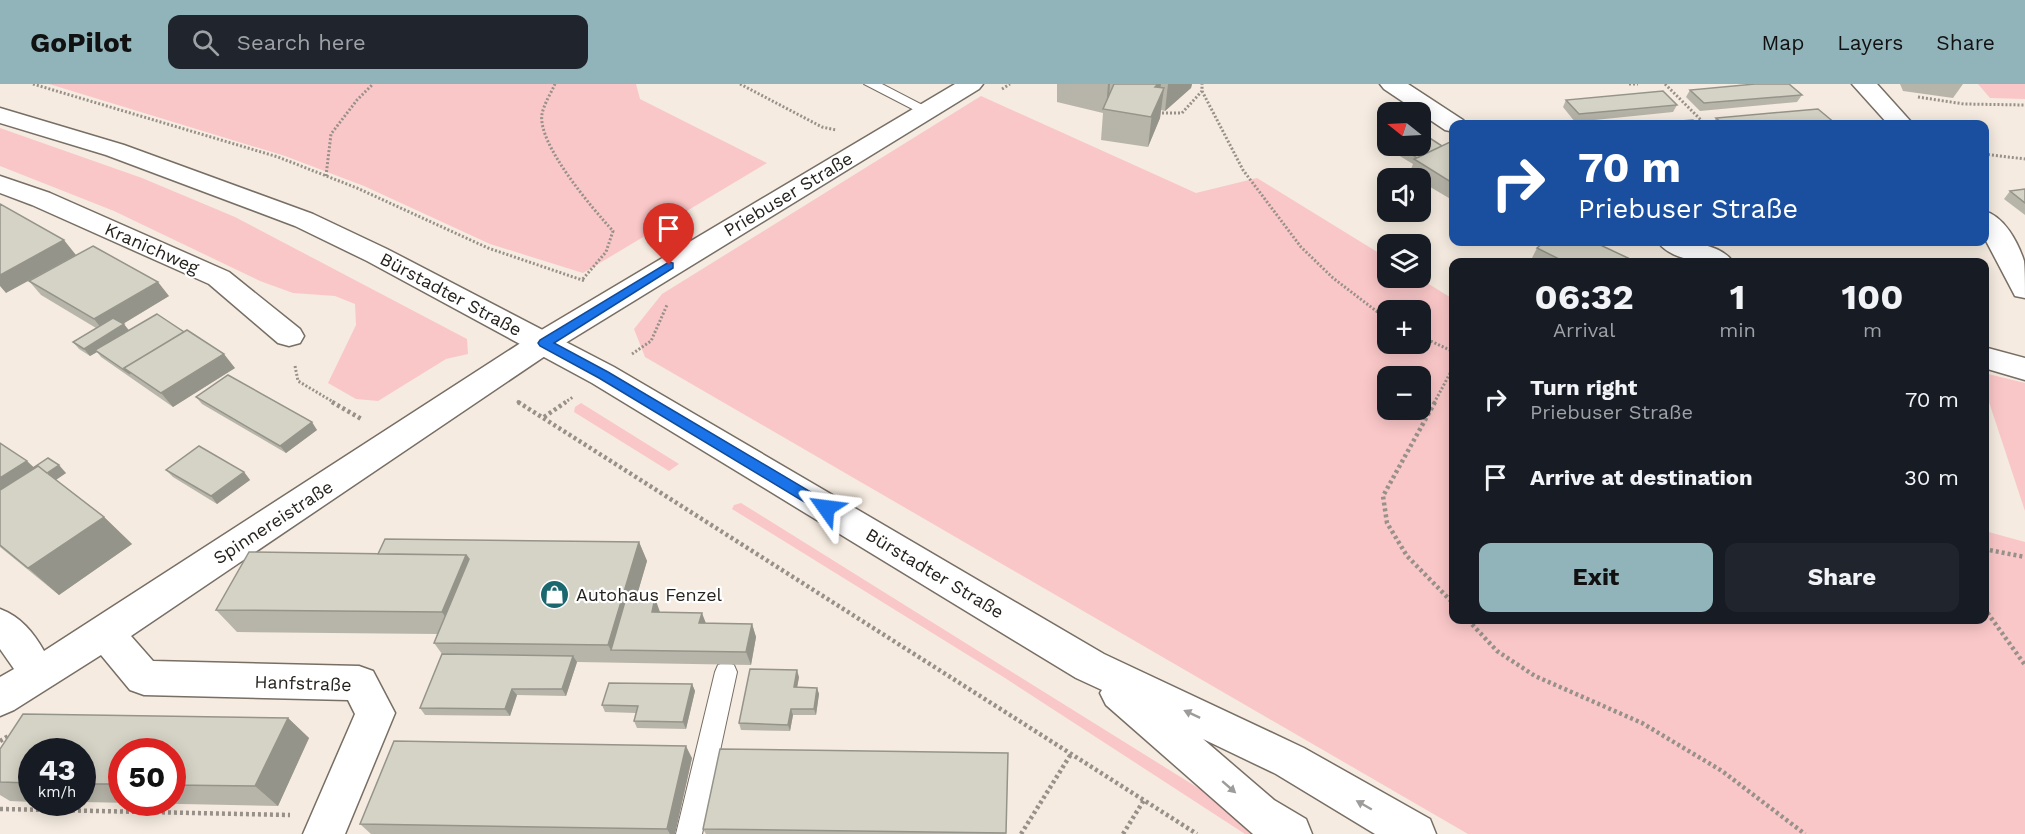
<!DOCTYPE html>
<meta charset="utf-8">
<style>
body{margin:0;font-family:"Work Sans",sans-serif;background:#20242c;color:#f1f3f6;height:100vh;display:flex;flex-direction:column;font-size:22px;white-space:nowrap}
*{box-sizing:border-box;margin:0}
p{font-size:20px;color:#9ea1a6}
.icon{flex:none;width:33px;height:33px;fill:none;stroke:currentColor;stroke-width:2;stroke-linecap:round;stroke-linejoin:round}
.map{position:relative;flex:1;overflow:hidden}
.drawer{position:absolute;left:1449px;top:174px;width:540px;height:366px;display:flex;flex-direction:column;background:#171b24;border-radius:12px;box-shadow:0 3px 15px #0003}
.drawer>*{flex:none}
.guide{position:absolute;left:1449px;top:36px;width:540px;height:126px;border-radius:12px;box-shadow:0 3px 15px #0003;background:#1a4fa0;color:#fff;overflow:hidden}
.needle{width:39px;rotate:288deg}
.fabs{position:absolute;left:1377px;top:18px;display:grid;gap:12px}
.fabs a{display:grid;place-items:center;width:54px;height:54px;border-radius:12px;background:#171b24;box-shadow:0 3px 15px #0003;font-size:30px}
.speed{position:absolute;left:18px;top:654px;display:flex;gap:12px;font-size:30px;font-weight:700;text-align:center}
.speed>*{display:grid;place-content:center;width:78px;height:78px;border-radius:50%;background:#171b24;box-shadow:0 3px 15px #0003;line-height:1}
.speed small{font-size:15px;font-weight:400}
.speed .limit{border:9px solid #d22;background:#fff;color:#111}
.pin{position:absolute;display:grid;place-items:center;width:51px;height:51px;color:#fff;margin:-62px -26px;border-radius:50% 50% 50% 0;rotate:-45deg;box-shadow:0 0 6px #0007}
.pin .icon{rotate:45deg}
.me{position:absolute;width:66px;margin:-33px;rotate:301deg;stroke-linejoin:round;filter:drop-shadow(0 0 4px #0008)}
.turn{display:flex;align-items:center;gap:21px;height:126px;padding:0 30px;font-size:27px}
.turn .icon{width:78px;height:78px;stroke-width:2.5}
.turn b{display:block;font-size:42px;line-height:51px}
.eta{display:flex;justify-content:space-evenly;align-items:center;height:102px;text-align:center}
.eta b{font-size:36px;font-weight:700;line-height:42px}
.button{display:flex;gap:12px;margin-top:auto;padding:12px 30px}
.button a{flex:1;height:69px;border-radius:12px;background:#91b4ba;color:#111;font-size:24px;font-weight:700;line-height:69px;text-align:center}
.button a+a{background:#20242c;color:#f1f3f6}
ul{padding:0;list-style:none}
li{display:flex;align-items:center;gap:18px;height:78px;padding:0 30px}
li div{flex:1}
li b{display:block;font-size:22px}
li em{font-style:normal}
header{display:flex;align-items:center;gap:36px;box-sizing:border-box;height:84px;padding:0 30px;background:#91b4ba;color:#111}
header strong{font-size:28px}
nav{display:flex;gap:33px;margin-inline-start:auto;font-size:21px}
.search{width:420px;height:54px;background:#20242c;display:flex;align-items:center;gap:15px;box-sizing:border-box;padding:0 21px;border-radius:12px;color:#9ea1a6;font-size:22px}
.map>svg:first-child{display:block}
.green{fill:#fac7c8;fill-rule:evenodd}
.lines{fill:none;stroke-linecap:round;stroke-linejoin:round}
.lane-casing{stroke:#776e64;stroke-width:2}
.street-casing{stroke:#776e64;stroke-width:3}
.secondary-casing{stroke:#776e64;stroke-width:3}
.path-far1{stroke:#989189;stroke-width:3;stroke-dasharray:2 2;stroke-linecap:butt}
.path{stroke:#989189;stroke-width:4.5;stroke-dasharray:3 3;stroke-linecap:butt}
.lane{fill:#fff;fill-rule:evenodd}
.street{fill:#fff;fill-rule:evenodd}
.secondary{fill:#fff;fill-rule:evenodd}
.wall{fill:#b7b5a9;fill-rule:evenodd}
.shaded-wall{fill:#95948a}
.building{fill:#d5d3c5;stroke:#95948a;stroke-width:1.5}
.oneway{fill:#9d9c9a}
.route{fill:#1a73e8;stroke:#114b97;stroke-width:1.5}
.labels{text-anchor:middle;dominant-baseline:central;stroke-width:4.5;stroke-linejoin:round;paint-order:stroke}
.street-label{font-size:18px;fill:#26231e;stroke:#fff}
.poi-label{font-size:18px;fill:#26231e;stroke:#fff;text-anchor:start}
</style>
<header>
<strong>GoPilot</strong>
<div class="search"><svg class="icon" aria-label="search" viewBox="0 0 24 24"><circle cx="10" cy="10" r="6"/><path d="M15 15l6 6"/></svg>Search here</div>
<nav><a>Map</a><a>Layers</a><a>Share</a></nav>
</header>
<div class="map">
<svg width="2025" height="750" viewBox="0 0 2025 750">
<rect width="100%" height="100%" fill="#f5ebe0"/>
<path class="green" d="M49,0H636L640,15L767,79L583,189L490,160L364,102L285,72Z
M1978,0H2025V15L1990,14Z
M981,12L1196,109L1257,94L1387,174L1388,194H1419L1453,215L1454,536H1984L1985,447L2025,458V750H1468L645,273L634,245L662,210ZM1420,226V260H1388V226ZM1420,292V326H1388V292Z
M0,44L142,94L235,133L467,255L468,270L446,275L378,317L356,315L328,299L356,241L355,220L335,212L293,209L260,197L114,127L0,82Z
M1984,289L2025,299V427L1985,306Z
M581,319L679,380L669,387L574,328L575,323Z
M741,419L1272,750H1245L1005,594L732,425L734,421Z"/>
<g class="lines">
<defs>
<path id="lane" d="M864,0H882L934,27L927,31L922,30Z
M726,578L734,581L737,588L702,750H676L715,588L718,581Z"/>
<path id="street" d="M955,0H983L979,5L554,266L131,552L153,577L359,582L373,587L395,629L345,750H303L355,630L348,616L144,611L130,606L101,571L14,626L0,632V593L14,585L0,565V525C21,533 33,548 44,567L533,251Z
M1380,0H1408L1463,36L1466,40H1454V48L1445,46L1384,5Z
M1852,0H1877L1913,40H1888Z
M0,92L50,109L229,188L300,245L304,252L300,259L289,262L278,259L209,200L32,121L0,109Z
M1984,127C2004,132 2018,158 2024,177C2025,187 2025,203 2025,214L2015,212L1984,153Z
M1658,158C1680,156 1720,158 1733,178C1711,180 1672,178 1658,158Z
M1984,263L2025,274V296L1984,284Z"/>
<path id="secondary" d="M0,24L124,61L313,130L387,165L614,283L1104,570L1304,664L1430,735L1436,750H1375L1276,690L1203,655L1274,716L1306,735L1312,750H1253L1106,621L1100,609L1102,606L1076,594L592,299L367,177L295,142L106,71L0,39Z"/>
</defs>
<use href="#lane" class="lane-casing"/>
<use href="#street" class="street-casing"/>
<use href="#secondary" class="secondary-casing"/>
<path class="path-far1" d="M33,0L278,73L357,104L488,164L585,197
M555,0C551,9 544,20 542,30C537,60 593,125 613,147L606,168L582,196
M740,0L822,43L836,46
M1629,0H1638
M1665,0L1705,40
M1002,5L1010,0
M1202,7L1243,86L1301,163L1333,194L1388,236
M1918,13L1964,20L2025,21
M1158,29H1182L1202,7V0
M1984,70L2025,75
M326,92L331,50L357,16L373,0
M1420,252L1454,268
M632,270L651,257L667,221
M295,282L298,297L335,319
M517,317L520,319
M564,319L573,313
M1434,319L1454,282"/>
<path class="path" d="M332,318L363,336
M518,318L1197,750
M1435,318L1383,412L1387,439L1407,472L1454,520
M544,333L566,318
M1984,465L2025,473
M1984,524L2025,581
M1468,536L1497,567L1535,592L1642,639L1722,687L1805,750
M0,657L10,651
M0,725L290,731
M1021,750L1071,670
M1123,750L1144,716"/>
<use href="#lane" class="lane"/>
<use href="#street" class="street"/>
<use href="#secondary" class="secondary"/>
</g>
<path class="wall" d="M1057,0H1192L1191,4L1165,27L1161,26L1160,34L1148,63L1101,56L1103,29L1057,18Z
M1900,0H1963L1953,14L1903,7Z
M1690,6L1802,11L1797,18L1700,27L1686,13Z
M1566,16L1677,21L1673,28L1575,38L1563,23Z
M1716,34L1836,40H1713Z
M1454,60V117L1420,97V94H1417L1409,90L1413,80L1398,71L1400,63L1442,62Z
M2025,105V131L2004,115L2010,107Z
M1537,164L1628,174L1626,178H1530Z
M29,197L169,212L123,240L129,246L235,284L173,323L101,273L97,268L90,272L79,265L73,258L96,244L41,211Z
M196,313L317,346L286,369L202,320Z
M0,359L34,384L66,389L56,396L104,433L132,460L59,511L0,463Z
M166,386L244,388L250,396L217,420L173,393Z
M639,458L647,477L636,514L660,528L706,539L752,540L756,553L751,581L577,578L566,612L517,611L510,632L425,631L420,624L442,570L434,559L437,550L237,548L216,526L378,470Z
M799,593L797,603L817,604L819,610L816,631H793L790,647L741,646L739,639Z
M692,600L695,607L686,645L637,644L634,637L636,629L605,628L602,621Z
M288,634L309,654L278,722L82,718V668H32V718L10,717L0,711V665ZM122,668H172V718H122Z
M692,674L675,750H371L360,740Z
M1008,681L1006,750H706L703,745Z"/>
<path class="shaded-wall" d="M1108,0H1110L1108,26H1106Z
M1158,0H1161L1159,15L1164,4L1160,34L1148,63L1155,3Z
M1168,0H1192L1191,4L1165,27Z
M64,156L76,171L6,209L0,202V191Z
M158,198L169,212L106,250L94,235Z
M124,240L130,248L95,266L97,268L90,272L84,265Z
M224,270L235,284L173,323L161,309Z
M312,338L317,346L286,369L280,362Z
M27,377L42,391L0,418V394Z
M59,381L66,389L51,399L43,392Z
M244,388L250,396L217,420L211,412Z
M104,433L132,460L59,511L28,484Z
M639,458L647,477L621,566H611L608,561Z
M466,471L481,493L457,550L442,528Z
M655,514L660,528H652Z
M702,529L707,542L699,539Z
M752,540L756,553L751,581L746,568Z
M573,572L577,578L566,612L562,605Z
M797,586L799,593L796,610L794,603Z
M692,600L695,607L686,645L683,638Z
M817,604L819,610L816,631L814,625Z
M512,605L517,611L510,632L505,625Z
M791,625L793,631L790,647L788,641Z
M288,634L309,654L278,722L255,702Z
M686,662L692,674L675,750H670L667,745Z"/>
<path class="building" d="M1114,0H1158L1155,3L1164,4L1151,33L1103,25Z
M1755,0H1789L1802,11L1704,19L1690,6Z
M1663,7L1677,21L1579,30L1566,16Z
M1818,25L1836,40H1723L1716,34Z
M1693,36L1698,40H1644Z
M1425,51L1442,62L1417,74L1400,63L1403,62H1420V53Z
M1450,58L1454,60V100L1414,75Z
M2025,105V119L2010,107Z
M0,120L64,156L0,191Z
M1544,158H1594L1628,174L1624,178H1565L1537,164Z
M93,162L158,198L94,235L29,197Z
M157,230L184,248L124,284L130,290L95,266Z
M113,234L124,240L84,265L73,258Z
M187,246L224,270L161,309L124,284Z
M228,291L312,338L280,362L196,313Z
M0,359L27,377L0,394Z
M199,362L244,388L211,412L166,386Z
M48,374L59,381L47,389L38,382L6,402Z
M38,382L104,433L28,484L0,461V406Z
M385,455L639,458L608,561L434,559L469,475L466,471L378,470Z
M249,468L466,471L442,528L216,526Z
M626,514H655L652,528L702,529L699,539L752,540L746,568L611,566Z
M442,570L573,572L562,605H512L505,625L420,624Z
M750,585L797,586L794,603L817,604L814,625H791L788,641L739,639Z
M609,599L692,600L683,638L634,637L638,622L602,621Z
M23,630L288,634L255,702L172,701V668H122V700H82V668H32V699L0,698V665Z
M394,657L686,662L667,745L360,740Z
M720,665L1008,669L1006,749L703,745Z"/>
<defs><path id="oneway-solid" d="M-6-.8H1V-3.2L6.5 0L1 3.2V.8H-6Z" transform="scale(1.5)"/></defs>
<g class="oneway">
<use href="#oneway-solid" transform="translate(1192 630) rotate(-155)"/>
<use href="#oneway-solid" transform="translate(1229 703) rotate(41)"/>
<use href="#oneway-solid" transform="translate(1364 721) rotate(-150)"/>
</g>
<path class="route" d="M669,178L673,179V184L554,259L608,288L831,420L833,424L831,428H821L599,294L540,262L538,259L540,256Z"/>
<defs>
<symbol id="shop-disc" viewBox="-11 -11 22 22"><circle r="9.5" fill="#1b6770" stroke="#fff"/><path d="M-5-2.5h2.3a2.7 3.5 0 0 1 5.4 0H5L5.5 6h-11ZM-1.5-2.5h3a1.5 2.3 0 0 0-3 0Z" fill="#fff"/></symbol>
</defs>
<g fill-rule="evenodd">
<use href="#shop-disc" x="538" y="494" width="33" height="33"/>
</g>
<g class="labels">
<g class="street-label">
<text transform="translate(788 110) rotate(-31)">Priebuser Straße</text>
<text transform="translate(152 164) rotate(24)">Kranichweg</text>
<text transform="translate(451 210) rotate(28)">Bürstadter Straße</text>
<text transform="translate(273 438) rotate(-33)">Spinnereistraße</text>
<text transform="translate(935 489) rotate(31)">Bürstadter Straße</text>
<text transform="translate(303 599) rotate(2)">Hanfstraße</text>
</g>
<g class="poi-label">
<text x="576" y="510">Autohaus Fenzel</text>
</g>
</g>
</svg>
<div class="fabs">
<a><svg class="needle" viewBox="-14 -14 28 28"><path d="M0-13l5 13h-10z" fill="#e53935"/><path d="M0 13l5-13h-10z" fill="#9ea1a6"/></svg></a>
<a><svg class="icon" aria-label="sound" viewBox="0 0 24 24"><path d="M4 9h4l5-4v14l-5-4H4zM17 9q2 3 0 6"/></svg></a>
<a><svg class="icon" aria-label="layers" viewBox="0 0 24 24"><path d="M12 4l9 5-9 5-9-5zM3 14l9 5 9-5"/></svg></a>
<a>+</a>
<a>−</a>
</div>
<div class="speed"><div>43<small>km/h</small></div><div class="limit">50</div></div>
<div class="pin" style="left:669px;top:181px;background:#d93025"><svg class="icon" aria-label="arrive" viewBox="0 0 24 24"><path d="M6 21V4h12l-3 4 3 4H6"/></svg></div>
<svg class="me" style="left:826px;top:424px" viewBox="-20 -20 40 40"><path d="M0-17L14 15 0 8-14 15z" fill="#1a73e8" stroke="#fff" stroke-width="4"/></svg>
<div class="guide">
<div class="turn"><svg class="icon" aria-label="right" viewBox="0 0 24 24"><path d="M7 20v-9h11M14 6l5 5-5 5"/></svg><div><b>70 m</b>Priebuser Straße</div></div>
</div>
<section class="drawer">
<div class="eta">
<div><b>06:32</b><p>Arrival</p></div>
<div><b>1</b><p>min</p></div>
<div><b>100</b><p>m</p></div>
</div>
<ul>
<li><svg class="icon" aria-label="right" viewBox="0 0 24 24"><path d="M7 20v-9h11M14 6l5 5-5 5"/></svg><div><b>Turn right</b><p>Priebuser Straße</p></div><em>70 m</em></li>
<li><svg class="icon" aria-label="arrive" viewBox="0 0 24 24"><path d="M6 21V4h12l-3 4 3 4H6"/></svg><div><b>Arrive at destination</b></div><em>30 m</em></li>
</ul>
<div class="button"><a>Exit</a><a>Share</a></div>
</section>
</div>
